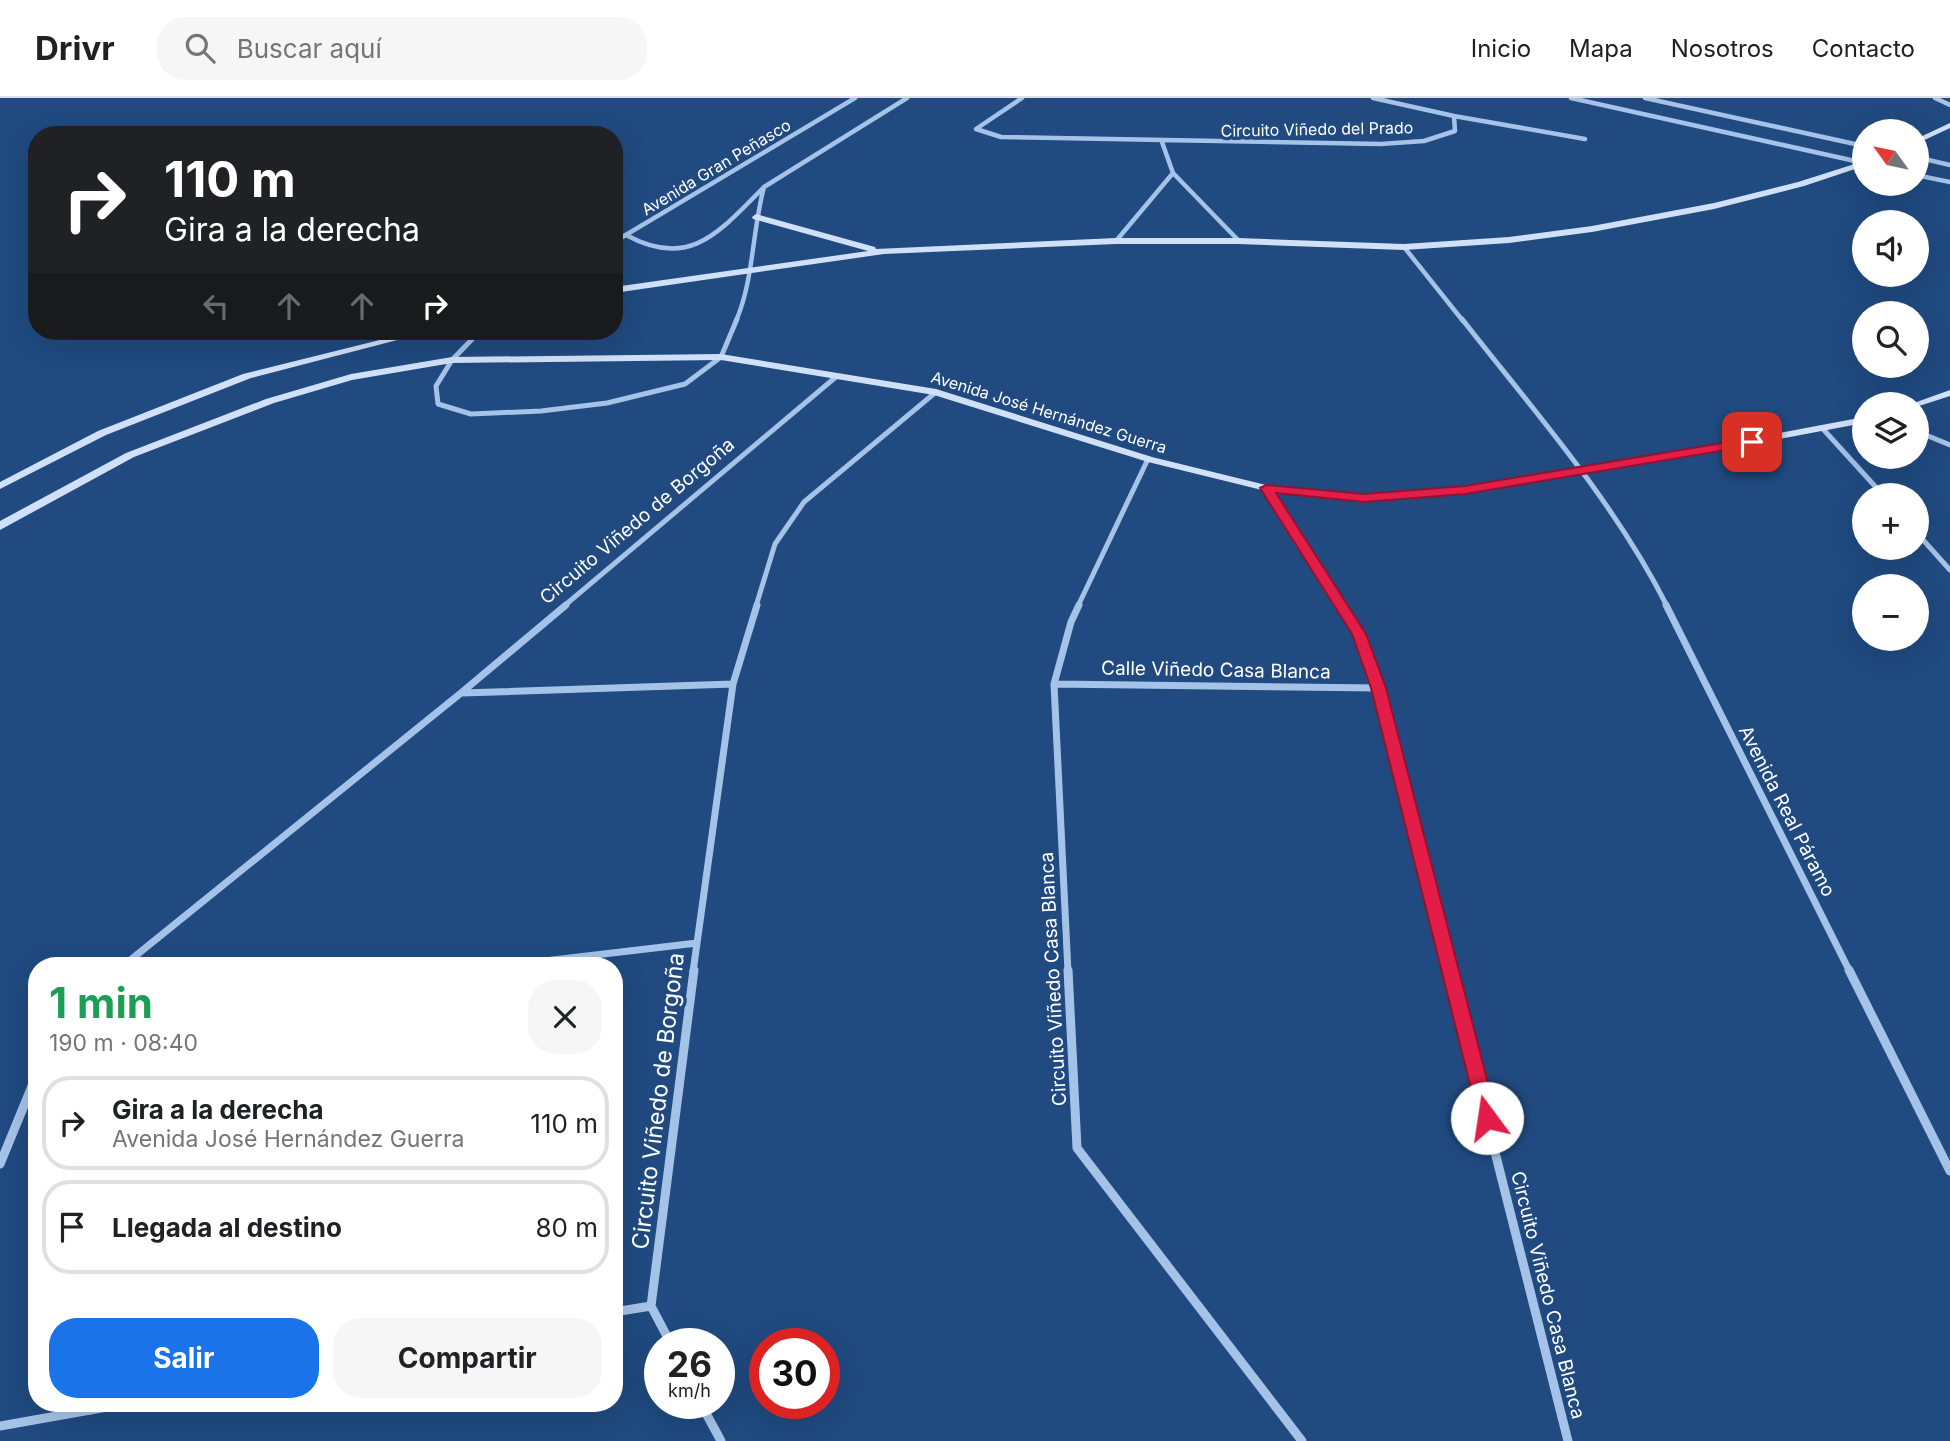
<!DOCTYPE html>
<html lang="es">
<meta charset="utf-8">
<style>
body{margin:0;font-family:Inter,sans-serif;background:#f6f6f6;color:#202124;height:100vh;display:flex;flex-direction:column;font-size:26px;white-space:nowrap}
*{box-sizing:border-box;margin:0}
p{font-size:23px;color:#757577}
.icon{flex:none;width:38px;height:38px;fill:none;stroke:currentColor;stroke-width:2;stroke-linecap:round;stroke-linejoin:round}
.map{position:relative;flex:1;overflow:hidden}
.panel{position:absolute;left:28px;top:859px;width:595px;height:455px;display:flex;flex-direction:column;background:#fff;border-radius:28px;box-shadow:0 7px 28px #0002}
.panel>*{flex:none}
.guide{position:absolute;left:28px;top:28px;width:595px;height:214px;border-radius:28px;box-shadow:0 7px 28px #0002;background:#202124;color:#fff;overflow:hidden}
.needle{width:46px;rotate:303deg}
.fabs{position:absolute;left:1852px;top:21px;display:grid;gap:14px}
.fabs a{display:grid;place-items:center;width:77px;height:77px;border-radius:50%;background:#fff;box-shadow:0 7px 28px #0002;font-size:35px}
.speed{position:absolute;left:644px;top:1230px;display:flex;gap:14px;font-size:35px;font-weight:700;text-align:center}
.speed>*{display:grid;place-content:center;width:91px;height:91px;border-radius:50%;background:#fff;box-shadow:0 7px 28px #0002;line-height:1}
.speed small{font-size:18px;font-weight:400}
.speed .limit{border:10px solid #d22;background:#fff;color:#111}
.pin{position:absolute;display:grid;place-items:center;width:60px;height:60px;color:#fff;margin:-30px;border-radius:14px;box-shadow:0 4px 10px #0006}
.me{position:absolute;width:77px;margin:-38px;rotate:346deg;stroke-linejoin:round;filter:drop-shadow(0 0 5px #0008)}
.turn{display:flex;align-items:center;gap:24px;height:147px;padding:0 21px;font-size:32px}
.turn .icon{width:91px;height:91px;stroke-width:2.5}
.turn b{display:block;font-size:49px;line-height:60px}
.lanes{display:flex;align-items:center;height:66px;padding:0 21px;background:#0003;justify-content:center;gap:35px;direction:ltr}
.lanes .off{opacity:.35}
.round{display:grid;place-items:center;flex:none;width:74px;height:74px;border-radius:28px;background:#f6f6f6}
.headline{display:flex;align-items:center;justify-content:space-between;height:119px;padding:0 21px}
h1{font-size:42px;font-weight:700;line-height:52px;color:#1e9e55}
.action{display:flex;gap:14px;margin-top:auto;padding:14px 21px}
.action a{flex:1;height:80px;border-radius:28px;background:#1a73e8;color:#fff;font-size:28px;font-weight:700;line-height:80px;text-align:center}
.action a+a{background:#f6f6f6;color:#202124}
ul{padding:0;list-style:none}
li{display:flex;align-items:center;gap:21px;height:94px;margin:0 14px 10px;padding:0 7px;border:4px solid #e0e0e0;border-radius:28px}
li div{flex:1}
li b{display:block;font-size:26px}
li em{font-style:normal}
header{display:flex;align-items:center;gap:42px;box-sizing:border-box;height:98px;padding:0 35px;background:#fff;border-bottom:2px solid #e0e0e0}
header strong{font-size:33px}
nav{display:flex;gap:38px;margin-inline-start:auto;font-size:24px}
.search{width:490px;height:63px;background:#f6f6f6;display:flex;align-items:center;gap:18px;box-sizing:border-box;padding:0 24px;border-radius:28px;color:#757577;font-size:26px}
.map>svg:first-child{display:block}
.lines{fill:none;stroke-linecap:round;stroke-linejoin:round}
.street-far3{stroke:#a5c3e8;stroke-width:4.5}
.street-far2{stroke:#a5c3e8;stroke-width:5}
.street-far1{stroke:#a5c3e8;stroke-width:7}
.street{stroke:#a5c3e8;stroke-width:9}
.secondary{fill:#d0e0f6;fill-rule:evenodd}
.route{fill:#e11d48;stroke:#92132f;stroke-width:2}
.labels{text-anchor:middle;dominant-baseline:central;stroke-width:7;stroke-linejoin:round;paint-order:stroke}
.far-street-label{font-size:16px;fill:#fff;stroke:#204a80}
.street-label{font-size:19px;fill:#fff;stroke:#204a80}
.near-street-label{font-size:23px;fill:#fff;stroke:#204a80}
</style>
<header>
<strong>Drivr</strong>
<div class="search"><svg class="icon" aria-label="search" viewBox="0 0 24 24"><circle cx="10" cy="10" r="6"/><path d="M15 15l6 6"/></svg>Buscar aquí</div>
<nav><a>Inicio</a><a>Mapa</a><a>Nosotros</a><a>Contacto</a></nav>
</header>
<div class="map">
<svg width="1950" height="1343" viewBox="0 0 1950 1343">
<rect width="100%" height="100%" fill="#204a80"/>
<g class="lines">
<path class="street-far3" d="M1373,0L1454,18L1585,41
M1571,0L1864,65
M1645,0L1864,48
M1935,0L1950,7
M976,31L1001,39L1381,46L1424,43L1455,33L1454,18
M976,31L1022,0
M1162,44L1173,75L1239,143
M1916,59L1950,67
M1916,77L1950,84
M626,137C690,172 719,134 763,90
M1116,143L1173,75
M614,144L855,0
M1404,149L1463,223
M736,223C754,181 752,133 764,89L907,0"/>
<path class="street-far2" d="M1462,221C1534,313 1614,403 1667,508
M480,233L452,262L436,288L438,306L471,316L541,313L607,305L685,286L721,259L737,221
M1823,331L1883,397
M1916,333L1950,347
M1266,390L1342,508
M1916,434L1950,472
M564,508L837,278
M756,508L775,446L804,404L936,294
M1078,508L1148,361"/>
<path class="street-far1" d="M1341,507L1359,535L1378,590L1450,874
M1666,507L1850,874
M1054,586L1378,590
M462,595L733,586
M123,868L461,595L566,507
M501,868L697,845
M693,874L733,586L757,507
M1068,874L1054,586L1071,524L1079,507"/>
<path class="street" d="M1068,872L1077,1050L1302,1343
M1449,872L1568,1343
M1849,872L1950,1073
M0,1066L37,976
M614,1214L651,1208
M671,1246L651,1208L694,872
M701,1306L721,1343
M0,1328L124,1306"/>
<path class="secondary" d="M1950,25V30L1916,46V41Z
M1864,63V68L1804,88L1714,111L1592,134L1509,145L1404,152L1239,146H1116L884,156L614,195V189L868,153L753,121L752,119L756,116L875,149L876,151L1116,140H1239L1404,146L1509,139L1592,128L1714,105L1798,84Z
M416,233H432L251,280L106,337L0,391V384L98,333L243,276Z
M721,256L936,291L1152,359L1266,387L1364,397L1465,389L1705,349L1864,319V325L1705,355L1465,395L1364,403L1266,393L1148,364L934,297L721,262L452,265L352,282L274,305L134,359L0,432V423L126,355L266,301L351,276L452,259Z
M1950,292V298L1916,309V306H1911Z"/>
</g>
<path class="route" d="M1752,340L1756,341V347L1465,396L1364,404L1276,395L1366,536L1386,590L1497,1020L1494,1027L1487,1030L1480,1027L1371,590L1352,536L1260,390L1266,387L1364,396L1465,388Z"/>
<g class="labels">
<g class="far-street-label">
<text transform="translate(1317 31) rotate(-1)">Circuito Viñedo del Prado</text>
<text transform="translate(716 69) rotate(-31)">Avenida Gran Peñasco</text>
<text transform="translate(1049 314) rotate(17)">Avenida José Hernández Guerra</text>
</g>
<g class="street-label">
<text transform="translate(637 423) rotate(-40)">Circuito Viñedo de Borgoña</text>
<text transform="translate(1216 572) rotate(1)">Calle Viñedo Casa Blanca</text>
<text transform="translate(1787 713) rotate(63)">Avenida Real Páramo</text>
<text transform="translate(1053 881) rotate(-93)">Circuito Viñedo Casa Blanca</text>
<text transform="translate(1548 1197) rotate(76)">Circuito Viñedo Casa Blanca</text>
</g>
<g class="near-street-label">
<text transform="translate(658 1003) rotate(-83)">Circuito Viñedo de Borgoña</text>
</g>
</g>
</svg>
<div class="fabs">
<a><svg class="needle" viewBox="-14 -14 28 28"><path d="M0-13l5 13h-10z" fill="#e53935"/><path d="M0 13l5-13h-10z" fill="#757577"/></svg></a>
<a><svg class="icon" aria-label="sound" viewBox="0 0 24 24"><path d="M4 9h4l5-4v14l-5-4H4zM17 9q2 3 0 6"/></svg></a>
<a><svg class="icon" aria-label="search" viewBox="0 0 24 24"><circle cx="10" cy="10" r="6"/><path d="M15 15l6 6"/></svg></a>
<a><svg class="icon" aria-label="layers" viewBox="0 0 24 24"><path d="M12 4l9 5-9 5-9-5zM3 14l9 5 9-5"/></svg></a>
<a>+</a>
<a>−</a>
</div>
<div class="speed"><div>26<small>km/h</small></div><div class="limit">30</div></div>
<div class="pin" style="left:1752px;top:344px;background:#d93025"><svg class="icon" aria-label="arrive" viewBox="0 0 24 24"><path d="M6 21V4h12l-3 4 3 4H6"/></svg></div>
<svg class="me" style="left:1487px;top:1020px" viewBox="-20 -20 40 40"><circle r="19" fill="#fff"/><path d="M0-13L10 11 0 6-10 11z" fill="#e11d48"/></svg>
<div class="guide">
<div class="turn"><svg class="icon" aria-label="right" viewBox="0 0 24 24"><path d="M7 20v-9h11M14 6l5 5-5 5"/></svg><div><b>110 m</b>Gira a la derecha</div></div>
<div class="lanes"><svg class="icon off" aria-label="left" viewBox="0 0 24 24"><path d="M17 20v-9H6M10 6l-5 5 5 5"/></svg><svg class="icon off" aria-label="ahead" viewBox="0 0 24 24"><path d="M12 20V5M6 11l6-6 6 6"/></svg><svg class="icon off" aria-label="ahead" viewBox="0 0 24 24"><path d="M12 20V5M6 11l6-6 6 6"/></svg><svg class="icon" aria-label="right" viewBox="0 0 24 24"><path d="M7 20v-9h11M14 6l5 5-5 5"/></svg></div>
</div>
<section class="panel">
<div class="headline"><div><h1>1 min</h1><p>190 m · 08:40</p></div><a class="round"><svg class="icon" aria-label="close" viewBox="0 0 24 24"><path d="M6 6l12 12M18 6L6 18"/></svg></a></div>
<ul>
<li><svg class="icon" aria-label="right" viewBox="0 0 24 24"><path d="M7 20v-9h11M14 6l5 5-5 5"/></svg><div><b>Gira a la derecha</b><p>Avenida José Hernández Guerra</p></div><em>110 m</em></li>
<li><svg class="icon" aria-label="arrive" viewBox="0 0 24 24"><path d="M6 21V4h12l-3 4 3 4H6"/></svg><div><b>Llegada al destino</b></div><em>80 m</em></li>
</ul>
<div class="action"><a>Salir</a><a>Compartir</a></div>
</section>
</div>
